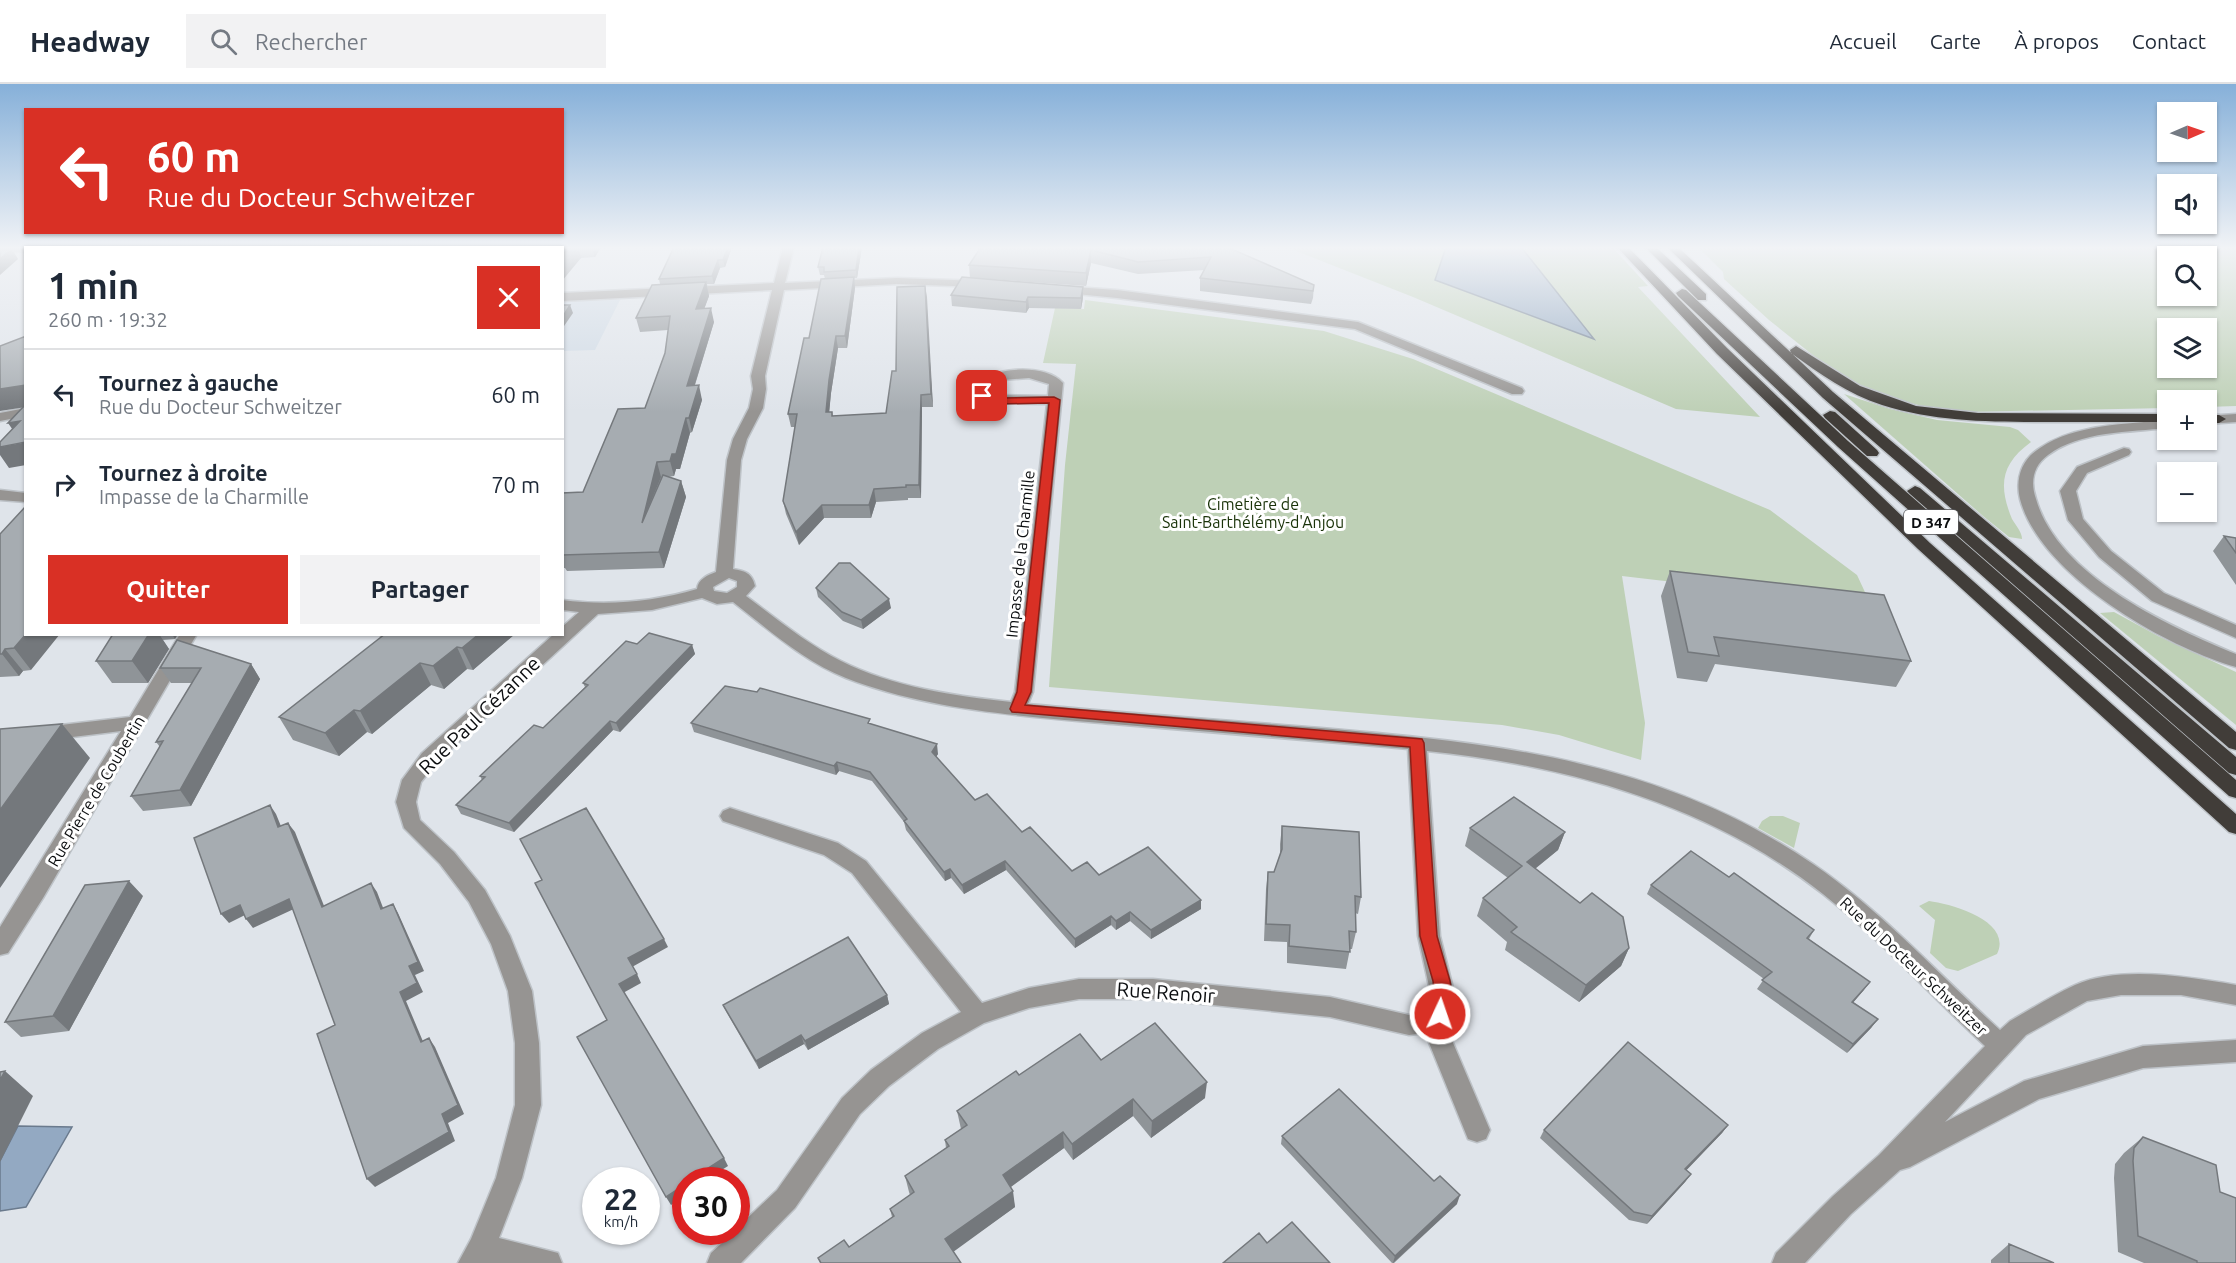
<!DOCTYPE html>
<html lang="fr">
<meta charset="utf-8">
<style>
body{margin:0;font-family:Ubuntu,sans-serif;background:#f2f2f3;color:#1f2937;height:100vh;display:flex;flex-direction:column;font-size:22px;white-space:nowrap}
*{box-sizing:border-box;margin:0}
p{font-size:20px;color:#747a83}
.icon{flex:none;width:33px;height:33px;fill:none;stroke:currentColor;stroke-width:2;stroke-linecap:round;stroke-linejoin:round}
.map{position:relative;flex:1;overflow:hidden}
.details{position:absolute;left:24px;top:162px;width:540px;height:390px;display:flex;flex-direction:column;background:#fff;border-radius:0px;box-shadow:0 2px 4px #0004}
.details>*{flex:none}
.hud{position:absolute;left:24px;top:24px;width:540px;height:126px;border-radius:0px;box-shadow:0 2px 4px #0004;background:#d93025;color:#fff;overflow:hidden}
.needle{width:39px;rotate:88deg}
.fabs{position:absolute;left:2157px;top:18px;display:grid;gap:12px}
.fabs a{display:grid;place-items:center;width:60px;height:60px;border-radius:0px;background:#fff;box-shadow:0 2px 4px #0004;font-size:30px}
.speed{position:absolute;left:582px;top:1083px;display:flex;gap:12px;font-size:30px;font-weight:700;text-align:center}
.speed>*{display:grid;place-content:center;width:78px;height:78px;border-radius:50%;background:#fff;box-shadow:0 2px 4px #0004;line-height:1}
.speed small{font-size:15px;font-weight:400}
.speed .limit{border:9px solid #d22;background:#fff;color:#111}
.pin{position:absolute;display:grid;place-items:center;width:51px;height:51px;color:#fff;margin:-26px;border-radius:12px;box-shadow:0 3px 9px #0006}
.me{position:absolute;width:66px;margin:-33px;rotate:3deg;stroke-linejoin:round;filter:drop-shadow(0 0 4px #0008)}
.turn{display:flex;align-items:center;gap:21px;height:126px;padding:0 24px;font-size:27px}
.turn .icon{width:78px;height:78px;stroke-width:2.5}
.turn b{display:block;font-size:42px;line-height:51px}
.round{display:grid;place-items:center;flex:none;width:63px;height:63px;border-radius:0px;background:#f2f2f3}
.headline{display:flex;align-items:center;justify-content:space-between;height:102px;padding:0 24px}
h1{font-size:36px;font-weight:700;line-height:45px}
.button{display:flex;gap:12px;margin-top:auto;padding:12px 24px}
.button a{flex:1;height:69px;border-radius:0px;background:#d93025;color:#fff;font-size:24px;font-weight:700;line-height:69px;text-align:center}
.button a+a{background:#f2f2f3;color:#1f2937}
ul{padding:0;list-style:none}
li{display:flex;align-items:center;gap:18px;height:90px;padding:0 24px;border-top:2px solid #e0e1e3}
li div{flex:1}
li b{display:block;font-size:22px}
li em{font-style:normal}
header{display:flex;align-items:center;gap:36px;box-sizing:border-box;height:84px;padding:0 30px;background:#fff;border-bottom:2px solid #e0e1e3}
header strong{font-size:28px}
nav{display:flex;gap:33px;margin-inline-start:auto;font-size:21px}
.search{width:420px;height:54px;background:#f2f2f3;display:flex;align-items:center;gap:15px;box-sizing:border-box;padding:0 21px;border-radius:0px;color:#747a83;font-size:22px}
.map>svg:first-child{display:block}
.built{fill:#ced9e4}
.green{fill:#bed0b6;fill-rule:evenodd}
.water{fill:#93a9c2;stroke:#6a7a8d;stroke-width:1.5}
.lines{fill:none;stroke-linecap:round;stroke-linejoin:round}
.minor-casing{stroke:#bdc2c7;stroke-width:3}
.highway-casing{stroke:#bdc2c7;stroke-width:3}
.minor{fill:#969492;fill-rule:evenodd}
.highway{fill:#413d39;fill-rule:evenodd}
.wall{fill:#8f9498}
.shaded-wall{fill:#74787c}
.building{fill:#a6acb1;stroke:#74787c;stroke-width:1.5}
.route{fill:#d93025;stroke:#8d1f18;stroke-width:1.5}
.labels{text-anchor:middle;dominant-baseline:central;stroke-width:6;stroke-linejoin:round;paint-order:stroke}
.shield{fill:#fff;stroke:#555658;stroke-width:1.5}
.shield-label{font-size:15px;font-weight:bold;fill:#0c0e10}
.park-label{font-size:16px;fill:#193208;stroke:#fff}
.street-label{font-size:16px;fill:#0c0e10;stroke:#fff}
.near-street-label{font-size:20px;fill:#0c0e10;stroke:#fff}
</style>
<header>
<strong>Headway</strong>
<div class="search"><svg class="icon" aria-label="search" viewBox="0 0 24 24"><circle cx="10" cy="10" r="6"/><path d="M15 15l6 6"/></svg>Rechercher</div>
<nav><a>Accueil</a><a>Carte</a><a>À propos</a><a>Contact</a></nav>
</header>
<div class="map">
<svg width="2236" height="1179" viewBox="0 0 2236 1179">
<rect width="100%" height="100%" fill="#dfe4ea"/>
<path class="built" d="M620,216L595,266L563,267L562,217Z"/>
<path class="green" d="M1286,163H1612L1648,202L1638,203L1760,333L1676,325L1413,213Z
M1698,163H2158L2185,165V163H2236V322L2207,323L2206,316H2168L2167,324L1962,328L1926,323L1891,314L1860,302L1834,288L1769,236L1724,195L1723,188ZM2168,172H2206V212H2168ZM2168,244H2206V284H2168Z
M1085,216L1324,247L1413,275L1770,426L1857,491L1871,521L1622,492L1645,639L1641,676L1559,651L1502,641L1049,603L1065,381L1076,280L1043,279L1055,224L1084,225Z
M1844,310L1890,325L1937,336L2010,343L2018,346L2031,358C2001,380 1998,401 2012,435C2016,442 2022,448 2022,455L2009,453L1983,432Z
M2114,528L2158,552L2236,588V641L2100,529Z
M1770,732H1783L1800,739L1794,764L1758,744L1762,737Z
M1929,817C1952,820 2013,837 1997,870L1958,887L1946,884L1930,869L1935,836L1919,822Z"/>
<path class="water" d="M1446,163H1521L1594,255L1435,196Z
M18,1042L72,1043L26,1123L0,1127V1077Z"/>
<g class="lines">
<defs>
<path id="minor" d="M0,163H34L26,164V167L0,169Z
M783,163H794L785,199L897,194L981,197L987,200L981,203L897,200L784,206L765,292L766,305L763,324L747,355L741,376L733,485C745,487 752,489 755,502L746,512C777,535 807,560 841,577C893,603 954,612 1011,618L1015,608L1047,320L990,319L978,315L970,304C987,283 1045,278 1063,299L1033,608L1028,620C1126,629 1223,636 1321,644C1498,659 1662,677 1813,780C1882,827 1938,890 2000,946L2010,937C2031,925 2053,911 2075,901C2120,881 2190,893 2236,901V921L2181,911H2121L2087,917L2026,951L1945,1038L2024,997L2143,962L2236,956V978L2143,984L2039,1015L1910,1083L1900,1086L1851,1130L1805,1179H1772L1776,1169L1833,1112L1879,1071L1985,962C1931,912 1881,856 1823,810C1708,720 1569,682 1427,667L1440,852L1456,916L1452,930L1445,940L1490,1046L1486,1055L1477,1058L1468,1055L1425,949L1409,951L1330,933L1153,915H1079L1029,924L984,939L938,965L889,1002L860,1030L795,1124L741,1179H707L711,1169L734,1148H736V1145L777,1106L842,1014L871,986L922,949L961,928L852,789L824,771L723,737L720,732L723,727L730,724L838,759L866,777L982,919L1029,904L1079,895H1153L1330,913L1409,931L1426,928L1430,924L1432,916L1418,852L1408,665C1310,656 1212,648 1113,640C1023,632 931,627 846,594C803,577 768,545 733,518L717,520L702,514L652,526L598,530L436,679L421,698L416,718L420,736L454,768L485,806L510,852L532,907L539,959L541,1021L522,1094L499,1154L558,1169L562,1179H458L471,1155L496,1094L515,1021V959L508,907L491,860L469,818L440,780L404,744L396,718L402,696L422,669L554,550H562V543L579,528L562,526V516C608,522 653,518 697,505C698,495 708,491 716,488L727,376L733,355L749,324L753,305L751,292L772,206L562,217V209L774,199ZM1029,294L1049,300L1048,312L992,311L984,304L1003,296ZM729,494L737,497V503L727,509L714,507L713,503Z
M1060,202L1117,206L1358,238L1522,304L1524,307L1522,310H1512L1355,245L1117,214L1056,208L1054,206Z
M26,324V332L0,337V329Z
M2236,330V338L2206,340V332Z
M2168,336V344C2130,348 2080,347 2048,371C2033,382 2030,398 2036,415C2058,492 2168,542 2236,570V583C2165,563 2040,491 2020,415C2015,394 2022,375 2040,364C2075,340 2127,340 2168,336Z
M2124,364L2129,365L2131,368L2129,371L2087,389L2076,407L2083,435L2111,467L2164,509L2236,541V554L2152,517L2099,473L2068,436L2060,407L2077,383Z
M0,406L26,409V418L0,416Z
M180,550H197L43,814L8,869L0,871V843L121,647L0,662V648L130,633Z"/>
<path id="highway" d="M1617,163H1628L1727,264L1930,459L2236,730V750L2229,748L1918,465L1717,270Z
M1645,163H1656L1706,210V216H1698Z
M1667,163H1678L1833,308L2236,648V666L2229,664L1823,314Z
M1682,205L1686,206L1848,357L2236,696V714L2229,712L1838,363L1678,212L1676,209Z
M1796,262L1860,302L1916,322L1978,329L2168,330V338C2128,338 2088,338 2049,338C1992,338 1936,338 1882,321C1848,310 1820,290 1791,269L1790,266Z
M1830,327L1835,328L1877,366L1879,369L1877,372H1867L1825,334L1823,331Z
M2206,331H2219L2226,335L2219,339H2206Z
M1915,402L1920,404L2236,673V691L2229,689L1910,410L1907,407Z"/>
</defs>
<use href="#minor" class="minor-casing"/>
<use href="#highway" class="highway-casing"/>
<use href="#minor" class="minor"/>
<use href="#highway" class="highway"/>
</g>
<path class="wall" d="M671,163H732L725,183L720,184L714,200H707L709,212L704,225L714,238L695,301L702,316L692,348L690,349L680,385H676L674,392L668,393L681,397L686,413L664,484L567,487L565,484H562V409L583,408L645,324L665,269L668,246L640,248L636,234L660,200L659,195L672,166Z
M823,163H862L857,194H854L855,204L847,264H838L831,309L829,328H832L833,332L886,329L896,287L925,202L933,323H922L921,414H908V416L876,418L871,434H824L799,461L786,430L783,417L795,343H791L788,330L825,195L824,191H820L818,183Z
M981,163H1227L1314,201L1313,214L1311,220L1200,207V194L1205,186L1138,190L1091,179L1086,202L975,194L1083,203V214L1081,225L1029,224L1026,229L952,222L951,211L970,194L969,181Z
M312,164V163H601L595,173L581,174L562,164Z
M0,450L31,586L23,587L19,592L0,593Z
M2224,452L2236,454V501L2213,467Z
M1670,487L1911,577L1896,603L1715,580L1707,598L1677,594L1661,512Z
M816,504L891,524L863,545L843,537L818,513Z
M113,550H178L175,555L163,556L169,565L148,599H112L96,577Z
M197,550H217L198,552Z
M373,550H515L473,586L467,585L444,605L431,601L372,650L367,648L339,672L293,656L279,633L382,553Z
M637,560L692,561L695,570L620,648L613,646L514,748L461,730L456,721L482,696L480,692L543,644L585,603L583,599Z
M251,580L260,595L191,722L143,727L131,712L160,663L156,658L192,599H171L160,584Z
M691,639L871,640L938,670L936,673L975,716L1022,748L1072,787L1099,791L1201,825L1151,855L1130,837L1116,846L1111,841L1075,864L1006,786L964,810L951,794L945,797L906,746L904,738L872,697L839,687L836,691L694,648Z
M1282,742L1361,813L1358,830L1355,829L1356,848L1352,865H1350L1346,885L1287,879V858L1264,857L1266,805L1268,788H1274L1280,771V760Z
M1470,744L1565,748L1558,766L1535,785L1629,864L1621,882L1579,918L1505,866L1507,858L1477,832L1483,814L1508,794L1465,762Z
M1729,793L1814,846L1809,855L1870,898L1863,907L1853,918L1878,935L1871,944L1847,969L1757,905L1764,895L1647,810L1651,801Z
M143,812L69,947L21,953L5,938Z
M887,911L889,920L808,966L804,960L759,985L727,929L723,921Z
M1101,976L1205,1014L1151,1054L1133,1032L1073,1076L1064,1064L1011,1103L1015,1123L953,1167L961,1179H820L818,1174L849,1163L892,1133L890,1125L910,1111L909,1108L905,1092L946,1064L945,1056L961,1045L957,1027L1019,991Z
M1728,1041L1722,1049L1686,1086L1691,1090L1685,1098L1647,1140L1629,1136L1540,1054L1544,1046Z
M1282,1052L1434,1097L1457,1120L1394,1179H1392L1281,1060Z
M2143,1053L2220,1108L2236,1179H2144L2118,1168L2114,1094L2115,1080L2124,1069Z
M2009,1160L2054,1179H1991V1176Z"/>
<path class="shaded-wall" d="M231,163H253V164H230Z
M570,163H578L581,174L562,197V172Z
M592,163H601L595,173Z
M728,163H732L725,183L723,176Z
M859,163H862L857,194L856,186Z
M12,165L18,175L0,191V175Z
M1091,166V179L1086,202V189Z
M718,176L720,184L714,200L712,192Z
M854,193L855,204L847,264L845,252Z
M706,198L709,212L699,239L696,225Z
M925,202L927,213L933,323L931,310Z
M1083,203V214L1081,225V214Z
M1028,213L1029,224L1026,229V218Z
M570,221L573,229L562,245V234Z
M711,224L714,238L690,316L687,302Z
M836,252L838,264L831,309L828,341L826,328L829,296Z
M26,301V323L0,327V305Z
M699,301L702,316L692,348L689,334Z
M921,311L922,323L921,414L919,401Z
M686,334L690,349L680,385H676L674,392L670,377Z
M20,337L26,346V381L9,384L0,371V363L22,359L8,339Z
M657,378L661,393L642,439Z
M681,397L686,413L664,484L659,468Z
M874,405L876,418L871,434L869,421Z
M822,421L824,434L799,461L796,448Z
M889,515L891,524L863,545L861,536Z
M26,550H60L31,586L14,564Z
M149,550H159L169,565L148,599L132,577Z
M172,550H178L175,555Z
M479,550H515L473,586L462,564Z
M692,561L695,570L620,648L616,639Z
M457,563L467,585L444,605L433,582Z
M5,565L23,587L19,592L2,570Z
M420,579L431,601L372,650L360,627Z
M251,580L260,595L191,722L180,706Z
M354,626L367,648L339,672L325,649Z
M610,637L613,646L514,748L509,739Z
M62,640L90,674L0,804V726Z
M937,660L938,670L933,677L932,668Z
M837,678L839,687L836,691L834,682Z
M270,721L276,730L285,752L278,743Z
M288,739L295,748L328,832L322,823Z
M1565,748L1558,766L1521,796L1527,778Z
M1005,777L1006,786L964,810L962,801Z
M950,785L951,794L945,797L944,788Z
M129,797L143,812L69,947L53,932Z
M371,799L377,808L387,834L381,825Z
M289,815L296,824L253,844L246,835Z
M1201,816V825L1151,855V846Z
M393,820L398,829L424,887L415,891L423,908L406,917L427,967L421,958L400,908L409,882Z
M240,821L247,830L229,839L221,830Z
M1130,828V837L1116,846V837Z
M1111,832V841L1075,864V855Z
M664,855L668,863L632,883L628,874Z
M1629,864L1621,882L1579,918L1586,901Z
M637,890L641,899L623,909L619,900Z
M1870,898L1863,907L1846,927L1852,918Z
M887,911L889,920L808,966L805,957Z
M1878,935L1871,944L1847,969L1853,960Z
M801,951L804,960L759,985L756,977Z
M429,954L435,963L464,1030L448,1039L455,1057L375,1103L367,1095Z
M5,987L33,1012L0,1078V996Z
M1207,998L1205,1014L1151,1054L1152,1037Z
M1133,1015V1032L1073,1076L1072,1060Z
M1728,1041L1722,1049L1680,1093L1685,1085Z
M1063,1048L1064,1064L1005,1107L1003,1091Z
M724,1074L728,1082L706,1096H690Z
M1691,1090L1685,1098L1647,1140L1652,1132Z
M686,1100V1111L671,1121L666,1113Z
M1013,1107L1015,1123L949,1171L945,1155Z
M1460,1111L1457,1120L1393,1179L1395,1172Z"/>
<path class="building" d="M148,163H231L230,164H147Z
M491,163H570L562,172V164H493Z
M674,163H728L723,176H718L712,192L659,195Z
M823,163H859L856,186L824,188V183H818Z
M981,163H1227L1314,201L1313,207L1200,194L1211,173L1138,178L1091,166L1086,189L969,181Z
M312,164V163H471V164Z
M12,165L0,175V166Z
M854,193L845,252H836L829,296L826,328H832V332L886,329L892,287H896L897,203L925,202L931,310L921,311L919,401H906V403L874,405L869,421H822L796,448L783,417L797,330H788L804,254H809L821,195Z
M962,193L1083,203L1081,214L1028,213L1026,218L951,211Z
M706,198L696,225L711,224L687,302L699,301L689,334H686L676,370H672L670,377L657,378L642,439L663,391L681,397L659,468L562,471V409L583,408L618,325L645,324L665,269L670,232L636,234L652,201Z
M562,221H570L562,234Z
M26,252V301L0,305V262Z
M26,320V358L0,363V358L20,337L8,339Z
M26,422V550L14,564L5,565L2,570H0V450Z
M2224,452L2236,454V469Z
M839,479H850L889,515L861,536L842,528L816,504Z
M1670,487L1884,511L1911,577L1714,553L1719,572L1688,568Z
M649,549L692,561L616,639L610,637L509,739L456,721L485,693L480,692L534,641L543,644L588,601L583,599L626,557L637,560Z
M113,550H149L132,577H96Z
M385,550H479L462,564L457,563L433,582L420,579L360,627L354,626L325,649L279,633Z
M177,556L251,580L180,706L131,712L163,657L156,658L201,584H160Z
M725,602L757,608L760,604L870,635L868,639L937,660L932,668L975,716L987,710L1022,748L1030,743L1072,787L1087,778L1099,791L1148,763L1201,816L1151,846L1130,828L1116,837L1111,832L1075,855L1005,777L962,801L950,785L944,788L904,737L907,735L870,688L837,678L834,682L691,639Z
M62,640L0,726V645Z
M1514,713L1565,748L1527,778L1580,819L1592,809L1623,833L1629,864L1586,901L1511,848L1517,843L1483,814L1522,782L1470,744Z
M270,721L278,743L288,739L322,823L371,799L381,825L393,820L418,878L409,882L417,899L400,908L421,958L429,954L458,1021L442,1030L449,1048L367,1095L317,950L335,941L289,815L246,835L240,821L221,830L194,754Z
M586,724L664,855L628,874L637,890L619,900L724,1074L690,1096H686V1100L666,1113L577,953L607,936L535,799L542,796L520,755Z
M1282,742L1359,748L1361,813L1355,812L1356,848L1349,847L1350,868L1289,862L1290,841L1266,840L1268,788H1274L1282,765Z
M1691,767L1729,793L1734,789L1814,846L1807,854L1870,898L1852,918L1878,935L1853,960L1762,896L1772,888L1651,801Z
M129,797L53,932L5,938L85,801Z
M848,853L887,911L805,957L801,951L756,977L723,921Z
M1155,939L1207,998L1152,1037L1133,1015L1072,1060L1063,1048L1003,1091L1013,1107L945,1155L961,1179H821L818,1174L844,1156L849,1163L894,1132L890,1125L914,1108L905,1092L949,1062L945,1056L967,1041L957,1027L1016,987L1019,991L1080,950L1101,976Z
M1628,958L1728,1041L1685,1085L1691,1090L1652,1132L1634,1128L1544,1046Z
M5,987L0,996V988Z
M1339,1005L1434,1097L1440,1092L1460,1111L1395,1172L1282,1052Z
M2143,1053L2216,1081L2220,1108L2236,1114V1179H2197V1177L2138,1152L2133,1077L2134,1064Z
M1292,1138L1330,1179H1223L1259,1149L1267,1159Z
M2009,1160L2054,1179H2009Z"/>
<linearGradient id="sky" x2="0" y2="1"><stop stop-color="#86b0d9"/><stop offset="0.5" stop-color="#f1f3f6"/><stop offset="1" stop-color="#f1f3f6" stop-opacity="0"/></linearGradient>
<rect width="2236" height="328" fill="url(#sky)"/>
<path class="route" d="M982,309L999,314L1054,313L1060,316L1031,608L1025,621L1422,655L1424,659L1437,852L1450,897L1453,916L1447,935L1440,937L1434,935L1432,930L1435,916L1433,897L1420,852L1410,663L1012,628L1010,625L1017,608L1049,319L999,320L979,314V310Z"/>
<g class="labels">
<rect class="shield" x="1904" y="426" width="54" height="24" rx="4.5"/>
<g class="shield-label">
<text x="1931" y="438">D 347</text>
</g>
<g class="park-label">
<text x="1253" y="420">Cimetière de<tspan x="1253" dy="18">Saint-Barthélémy-d'Anjou</tspan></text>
</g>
<g class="street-label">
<text transform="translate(1020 470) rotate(-84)">Impasse de la Charmille</text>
<text transform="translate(96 707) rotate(-59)">Rue Pierre de Coubertin</text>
<text transform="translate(1914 882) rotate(43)">Rue du Docteur Schweitzer</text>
</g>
<g class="near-street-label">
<text transform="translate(479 631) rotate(-44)">Rue Paul Cézanne</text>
<text transform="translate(1166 908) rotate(4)">Rue Renoir</text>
</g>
</g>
</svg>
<div class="fabs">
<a><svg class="needle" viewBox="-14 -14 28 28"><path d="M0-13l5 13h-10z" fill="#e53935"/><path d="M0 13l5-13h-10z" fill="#747a83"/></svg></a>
<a><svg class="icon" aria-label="sound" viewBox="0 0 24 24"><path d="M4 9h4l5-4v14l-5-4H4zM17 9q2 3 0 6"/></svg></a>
<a><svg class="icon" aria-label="search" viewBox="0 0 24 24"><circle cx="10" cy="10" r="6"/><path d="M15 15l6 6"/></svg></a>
<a><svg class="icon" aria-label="layers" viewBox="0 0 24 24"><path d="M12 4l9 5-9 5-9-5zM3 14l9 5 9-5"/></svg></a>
<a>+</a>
<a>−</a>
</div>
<div class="speed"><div>22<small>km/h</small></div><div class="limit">30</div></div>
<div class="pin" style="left:982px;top:312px;background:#d93025"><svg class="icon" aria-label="arrive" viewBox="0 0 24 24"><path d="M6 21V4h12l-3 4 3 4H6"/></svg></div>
<svg class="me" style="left:1440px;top:930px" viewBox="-20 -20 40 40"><circle r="17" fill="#d93025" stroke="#fff" stroke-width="3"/><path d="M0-11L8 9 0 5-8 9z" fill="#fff"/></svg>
<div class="hud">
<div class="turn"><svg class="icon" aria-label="left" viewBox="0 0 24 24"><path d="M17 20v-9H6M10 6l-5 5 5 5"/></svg><div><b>60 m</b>Rue du Docteur Schweitzer</div></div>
</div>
<section class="details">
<div class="headline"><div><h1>1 min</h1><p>260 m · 19:32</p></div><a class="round" style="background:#d93025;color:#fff"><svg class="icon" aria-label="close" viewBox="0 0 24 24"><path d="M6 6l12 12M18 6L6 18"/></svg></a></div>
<ul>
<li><svg class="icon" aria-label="left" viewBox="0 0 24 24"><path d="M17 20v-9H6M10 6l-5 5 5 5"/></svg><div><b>Tournez à gauche</b><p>Rue du Docteur Schweitzer</p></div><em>60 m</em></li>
<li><svg class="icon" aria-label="right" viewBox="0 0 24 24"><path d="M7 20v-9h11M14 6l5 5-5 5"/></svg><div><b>Tournez à droite</b><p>Impasse de la Charmille</p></div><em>70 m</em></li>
</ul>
<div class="button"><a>Quitter</a><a>Partager</a></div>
</section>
</div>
